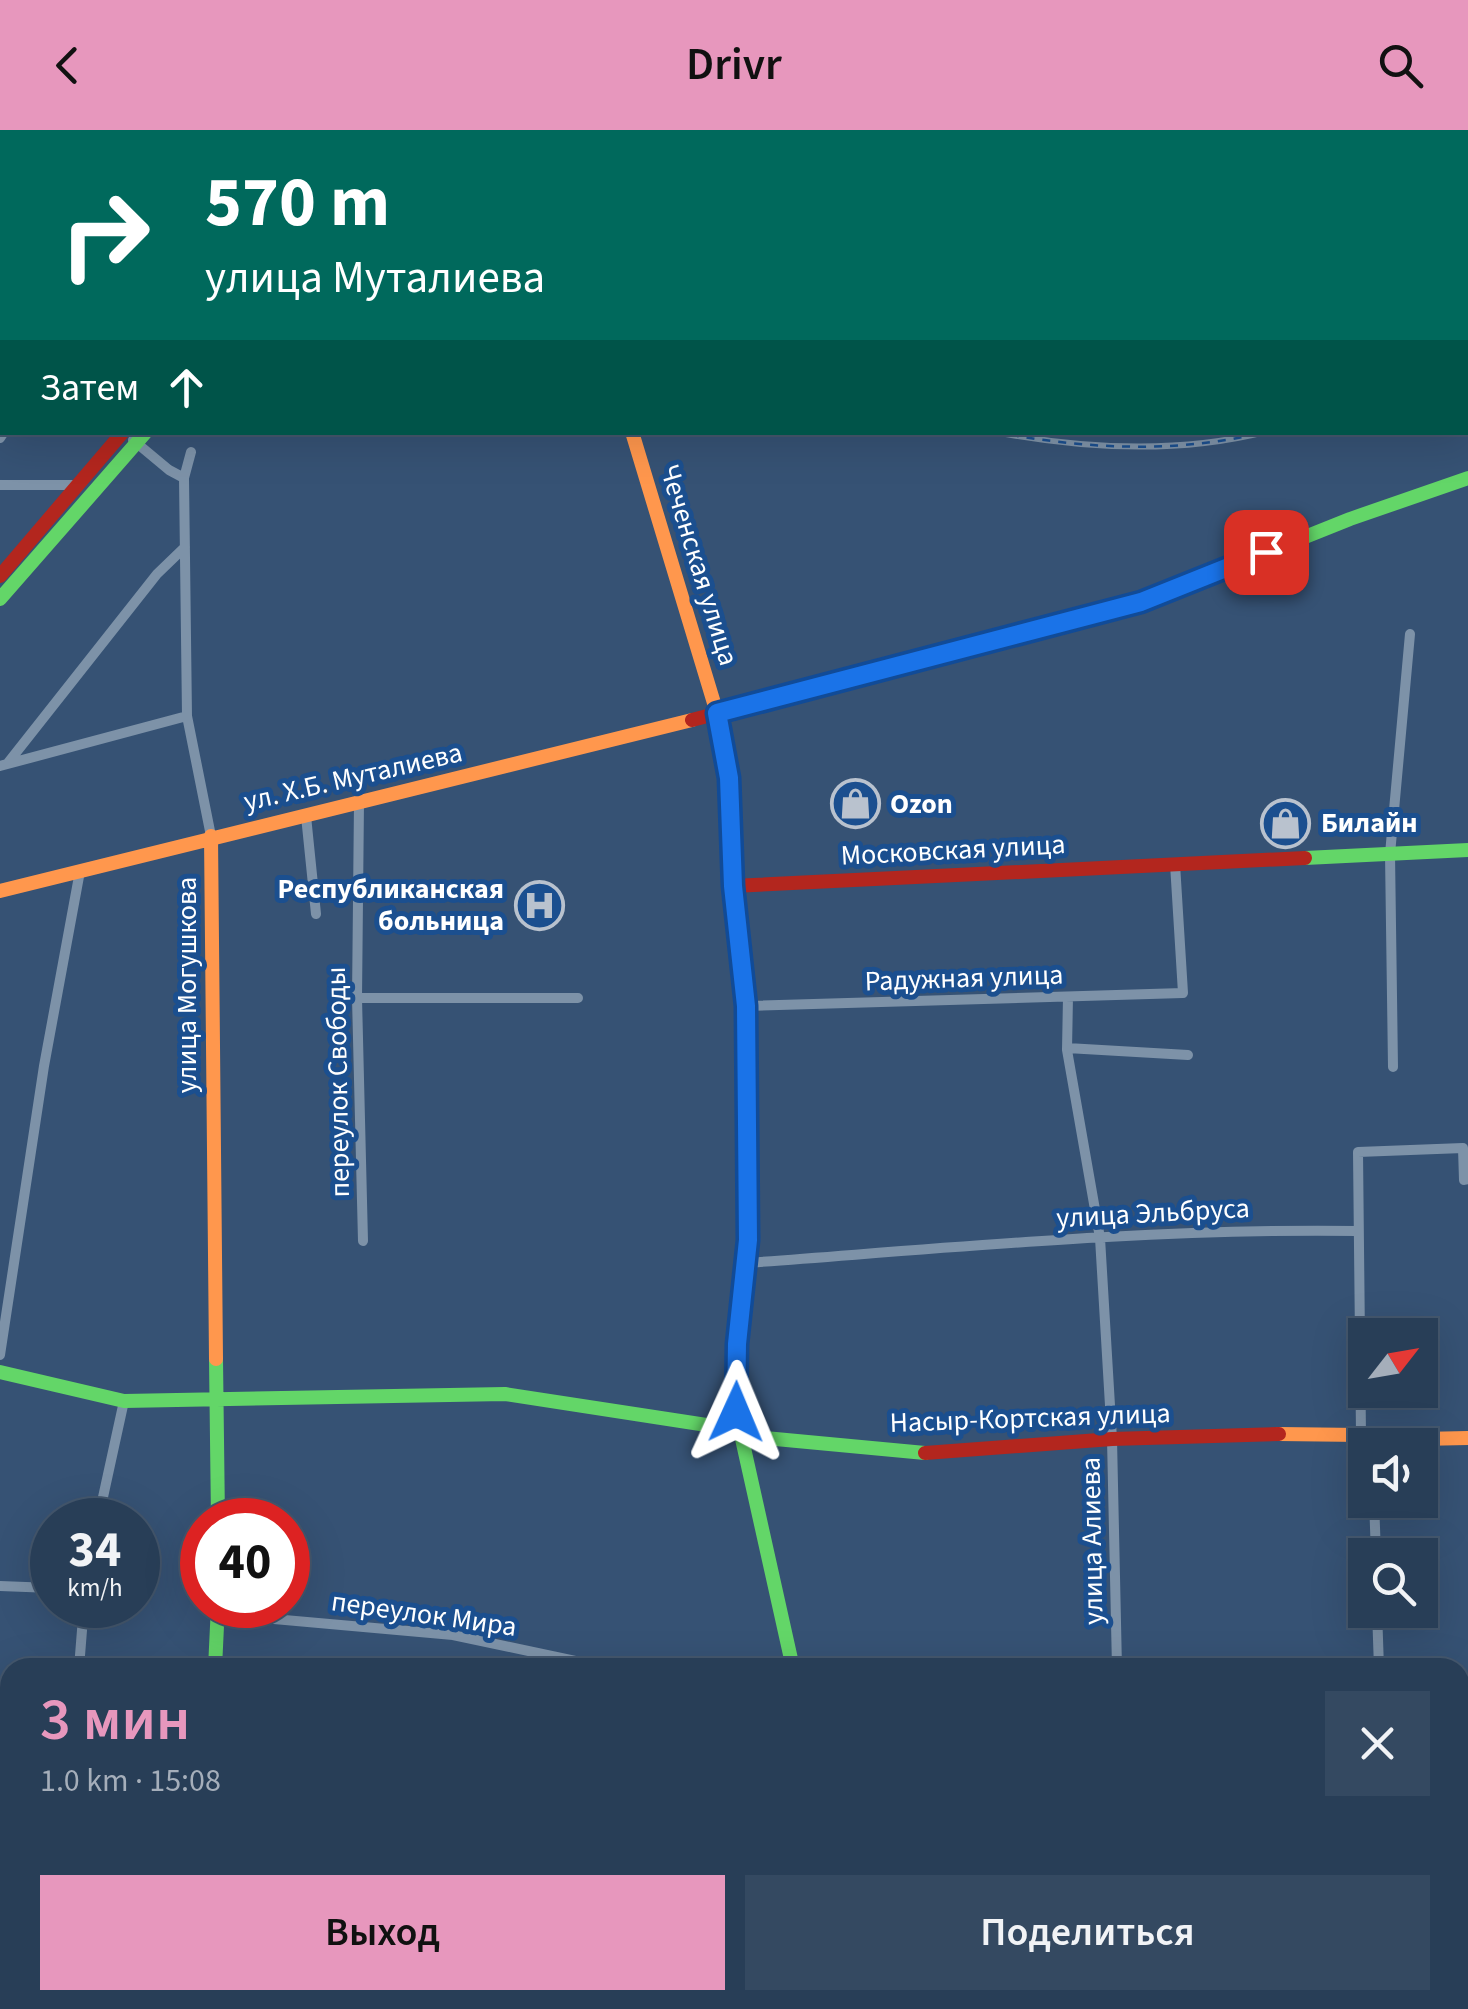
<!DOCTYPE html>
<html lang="ru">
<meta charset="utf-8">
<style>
body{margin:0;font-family:"Source Sans 3",sans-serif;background:#344961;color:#f1f3f6;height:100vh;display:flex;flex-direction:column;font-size:38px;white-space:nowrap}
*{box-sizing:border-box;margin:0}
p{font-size:32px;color:#a5aeba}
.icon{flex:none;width:55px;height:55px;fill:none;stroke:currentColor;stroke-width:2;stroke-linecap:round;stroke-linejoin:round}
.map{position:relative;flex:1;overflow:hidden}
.sheet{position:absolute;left:0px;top:1528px;width:1470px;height:352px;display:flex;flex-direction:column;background:#283e57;border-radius:30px 30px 0 0;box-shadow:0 10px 40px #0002,0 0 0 2px #44576d}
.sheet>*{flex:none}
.guide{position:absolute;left:0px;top:0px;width:1470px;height:305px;box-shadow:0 10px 40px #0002,0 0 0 2px #44576d;background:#00695c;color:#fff;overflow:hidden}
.needle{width:65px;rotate:59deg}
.fabs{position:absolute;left:1348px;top:1188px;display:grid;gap:20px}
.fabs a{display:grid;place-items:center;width:90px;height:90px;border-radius:0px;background:#283e57;box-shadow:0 10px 40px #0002,0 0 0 2px #44576d;font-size:50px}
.speed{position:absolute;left:30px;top:1368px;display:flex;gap:20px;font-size:50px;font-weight:700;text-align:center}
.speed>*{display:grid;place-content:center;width:130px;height:130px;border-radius:50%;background:#283e57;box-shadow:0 10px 40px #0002,0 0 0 2px #44576d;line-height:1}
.speed small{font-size:25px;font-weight:400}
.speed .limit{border:15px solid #d22;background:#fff;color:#111}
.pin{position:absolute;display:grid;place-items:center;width:85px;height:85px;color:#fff;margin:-42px;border-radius:20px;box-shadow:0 5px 15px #0006}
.me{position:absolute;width:110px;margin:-55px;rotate:1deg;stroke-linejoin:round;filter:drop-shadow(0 0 8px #0008)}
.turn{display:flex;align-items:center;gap:35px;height:210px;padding:0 40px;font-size:45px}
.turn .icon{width:130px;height:130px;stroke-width:2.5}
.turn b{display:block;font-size:70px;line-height:85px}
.then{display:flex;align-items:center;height:95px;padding:0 40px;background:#0003;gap:20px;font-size:38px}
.round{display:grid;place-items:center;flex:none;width:105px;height:105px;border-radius:0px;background:#344961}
.head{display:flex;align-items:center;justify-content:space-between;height:170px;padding:0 40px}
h1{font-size:60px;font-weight:600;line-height:75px;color:#e797bd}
.cta{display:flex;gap:20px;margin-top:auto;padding:20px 40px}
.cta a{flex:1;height:115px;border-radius:0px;background:#e797bd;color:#111;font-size:40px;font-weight:600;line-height:115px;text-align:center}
.cta a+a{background:#344961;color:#f1f3f6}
header{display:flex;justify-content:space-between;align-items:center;height:130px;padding:0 40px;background:#e797bd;color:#111;font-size:45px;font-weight:600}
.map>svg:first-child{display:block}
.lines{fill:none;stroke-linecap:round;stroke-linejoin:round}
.street{stroke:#7d92a8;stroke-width:10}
.fast{stroke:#63d668;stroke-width:14}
.slow{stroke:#ff974d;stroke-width:14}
.jam{stroke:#b3261e;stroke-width:14}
.rail-casing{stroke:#7e92a7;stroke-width:6}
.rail{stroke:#1b4f8f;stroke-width:2.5;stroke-dasharray:8;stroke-linecap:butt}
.route-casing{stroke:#114b97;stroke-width:25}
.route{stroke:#1a73e8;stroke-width:18}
.labels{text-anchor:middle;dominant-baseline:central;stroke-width:10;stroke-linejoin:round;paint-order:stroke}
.street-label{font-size:28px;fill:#fff;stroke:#1b4f8f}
.poi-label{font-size:28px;font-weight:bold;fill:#fff;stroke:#1b4f8f;text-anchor:start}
</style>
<header><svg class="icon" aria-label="back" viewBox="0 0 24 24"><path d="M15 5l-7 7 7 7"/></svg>Drivr<svg class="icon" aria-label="search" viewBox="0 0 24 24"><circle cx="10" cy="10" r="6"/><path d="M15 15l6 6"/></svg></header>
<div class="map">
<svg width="1468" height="1879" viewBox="0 0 1468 1879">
<rect width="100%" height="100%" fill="#365274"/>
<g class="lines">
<path class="street" d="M7,2L9,0
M134,2L136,0
M1283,2L1284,0
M0,11L2,8
M0,165L2,162
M0,308L4,302
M133,310L169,340L184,348
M191,322L184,348L187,586L211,706
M0,355H79
M7,634L157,444L185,417
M0,636L187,586
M359,672L357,868L363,1111
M306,686L316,784
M1068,867L1067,920L1100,1108L1112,1309L1117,1538
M357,868H578
M746,876L1183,863L1175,734
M1067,918L1188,925
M1393,937L1390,724L1410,504
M746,1133C950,1118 1154,1098 1358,1101
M0,1225L44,936L80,741
M1361,1305L1358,1022L1463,1018L1464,1050L1468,1049
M1374,1370L1376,1425
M98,1390L124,1271
M0,1456L52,1458
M1377,1480L1379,1538
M218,1484L453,1505L580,1532L622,1538
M79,1538L84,1475
M584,1870L586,1879
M1154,1870V1879
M44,1879L45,1870
M1384,1879V1870"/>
<path class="fast" d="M422,0V2
M0,469L146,302
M1147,470L1350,389L1468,348
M1305,728L1468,720
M741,829L746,876L744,919L749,1028L748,1111L737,1214L736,1282L793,1538
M216,1229L218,1390
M0,1242L124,1271L505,1264L739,1300L765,1308L925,1323
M215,1538L218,1475
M196,1879L197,1870"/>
<path class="slow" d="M632,302L717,583L729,648L733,756L741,829
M211,706L216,1229
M0,761L692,590
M1279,1304L1361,1305L1372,1310L1468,1308"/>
<path class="jam" d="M206,0L218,2
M0,446L123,302
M692,590L1147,470
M733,756L1305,728
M925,1323L1112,1309L1279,1304
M832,1870L833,1879"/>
<defs>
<path id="rail" d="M280,0L292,2
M995,302C1084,319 1177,324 1265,302"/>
</defs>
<use href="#rail" class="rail-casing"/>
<use href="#rail" class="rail"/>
</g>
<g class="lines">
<defs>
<path id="route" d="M736,1282L737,1214L748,1110L746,876L733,756L729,648L717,583L1141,472L1266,422"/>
</defs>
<use href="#route" class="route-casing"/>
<use href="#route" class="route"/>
</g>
<defs>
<symbol id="shop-ring" viewBox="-11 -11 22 22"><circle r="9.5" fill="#1b4f8f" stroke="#b9c2ce" stroke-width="1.5"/><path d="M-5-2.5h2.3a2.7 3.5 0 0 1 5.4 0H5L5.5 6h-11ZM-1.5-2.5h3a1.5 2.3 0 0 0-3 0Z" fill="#b9c2ce"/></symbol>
<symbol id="hospital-ring" viewBox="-11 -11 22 22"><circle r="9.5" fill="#1b4f8f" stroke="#b9c2ce" stroke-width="1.5"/><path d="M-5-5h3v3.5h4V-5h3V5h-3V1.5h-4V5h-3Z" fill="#b9c2ce"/></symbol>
</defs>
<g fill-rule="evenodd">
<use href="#shop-ring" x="828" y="646" width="55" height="55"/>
<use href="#shop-ring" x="1258" y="666" width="55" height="55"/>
<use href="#hospital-ring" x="512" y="748" width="55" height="55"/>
</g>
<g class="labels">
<g class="street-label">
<text transform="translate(699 435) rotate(73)">Чеченская улица</text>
<text transform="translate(353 647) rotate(-13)">ул. Х.Б. Муталиева</text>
<text transform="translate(953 720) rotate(-3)">Московская улица</text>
<text transform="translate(964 848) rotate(-2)">Радужная улица</text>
<text transform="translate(187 855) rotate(-90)">улица Могушкова</text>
<text transform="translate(338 952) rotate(-91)">переулок Свободы</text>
<text transform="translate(1153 1083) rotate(-3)">улица Эльбруса</text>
<text transform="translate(1030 1288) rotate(-2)">Насыр-Кортская улица</text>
<text transform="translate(1092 1411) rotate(-91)">улица Алиева</text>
<text transform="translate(424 1484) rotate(8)">переулок Мира</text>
</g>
<g class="poi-label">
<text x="890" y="674">Ozon</text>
<text x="1321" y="693">Билайн</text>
<text x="504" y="759" text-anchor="end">Республиканская<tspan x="504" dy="32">больница</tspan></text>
</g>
</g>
</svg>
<div class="fabs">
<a><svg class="needle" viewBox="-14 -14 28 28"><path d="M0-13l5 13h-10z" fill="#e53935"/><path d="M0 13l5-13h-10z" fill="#a5aeba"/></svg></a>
<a><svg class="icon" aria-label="sound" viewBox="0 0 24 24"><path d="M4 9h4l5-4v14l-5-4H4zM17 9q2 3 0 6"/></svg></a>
<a><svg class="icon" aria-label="search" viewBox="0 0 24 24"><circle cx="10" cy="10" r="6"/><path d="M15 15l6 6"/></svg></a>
</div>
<div class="speed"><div>34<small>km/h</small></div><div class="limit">40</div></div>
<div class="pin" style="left:1266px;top:422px;background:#d93025"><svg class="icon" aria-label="arrive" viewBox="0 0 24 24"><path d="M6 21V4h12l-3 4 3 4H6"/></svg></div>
<svg class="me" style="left:736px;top:1282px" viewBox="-20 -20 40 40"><path d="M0-17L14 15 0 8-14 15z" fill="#1a73e8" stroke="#fff" stroke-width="4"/></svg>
<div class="guide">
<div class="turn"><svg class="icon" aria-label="right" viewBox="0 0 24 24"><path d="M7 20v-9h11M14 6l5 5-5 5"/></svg><div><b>570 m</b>улица Муталиева</div></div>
<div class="then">Затем<svg class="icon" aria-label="ahead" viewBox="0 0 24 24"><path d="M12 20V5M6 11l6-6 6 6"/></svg></div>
</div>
<section class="sheet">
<div class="head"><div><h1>3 мин</h1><p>1.0 km · 15:08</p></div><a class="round"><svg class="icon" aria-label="close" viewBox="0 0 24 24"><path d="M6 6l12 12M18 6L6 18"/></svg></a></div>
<div class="cta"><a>Выход</a><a>Поделиться</a></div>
</section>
</div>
